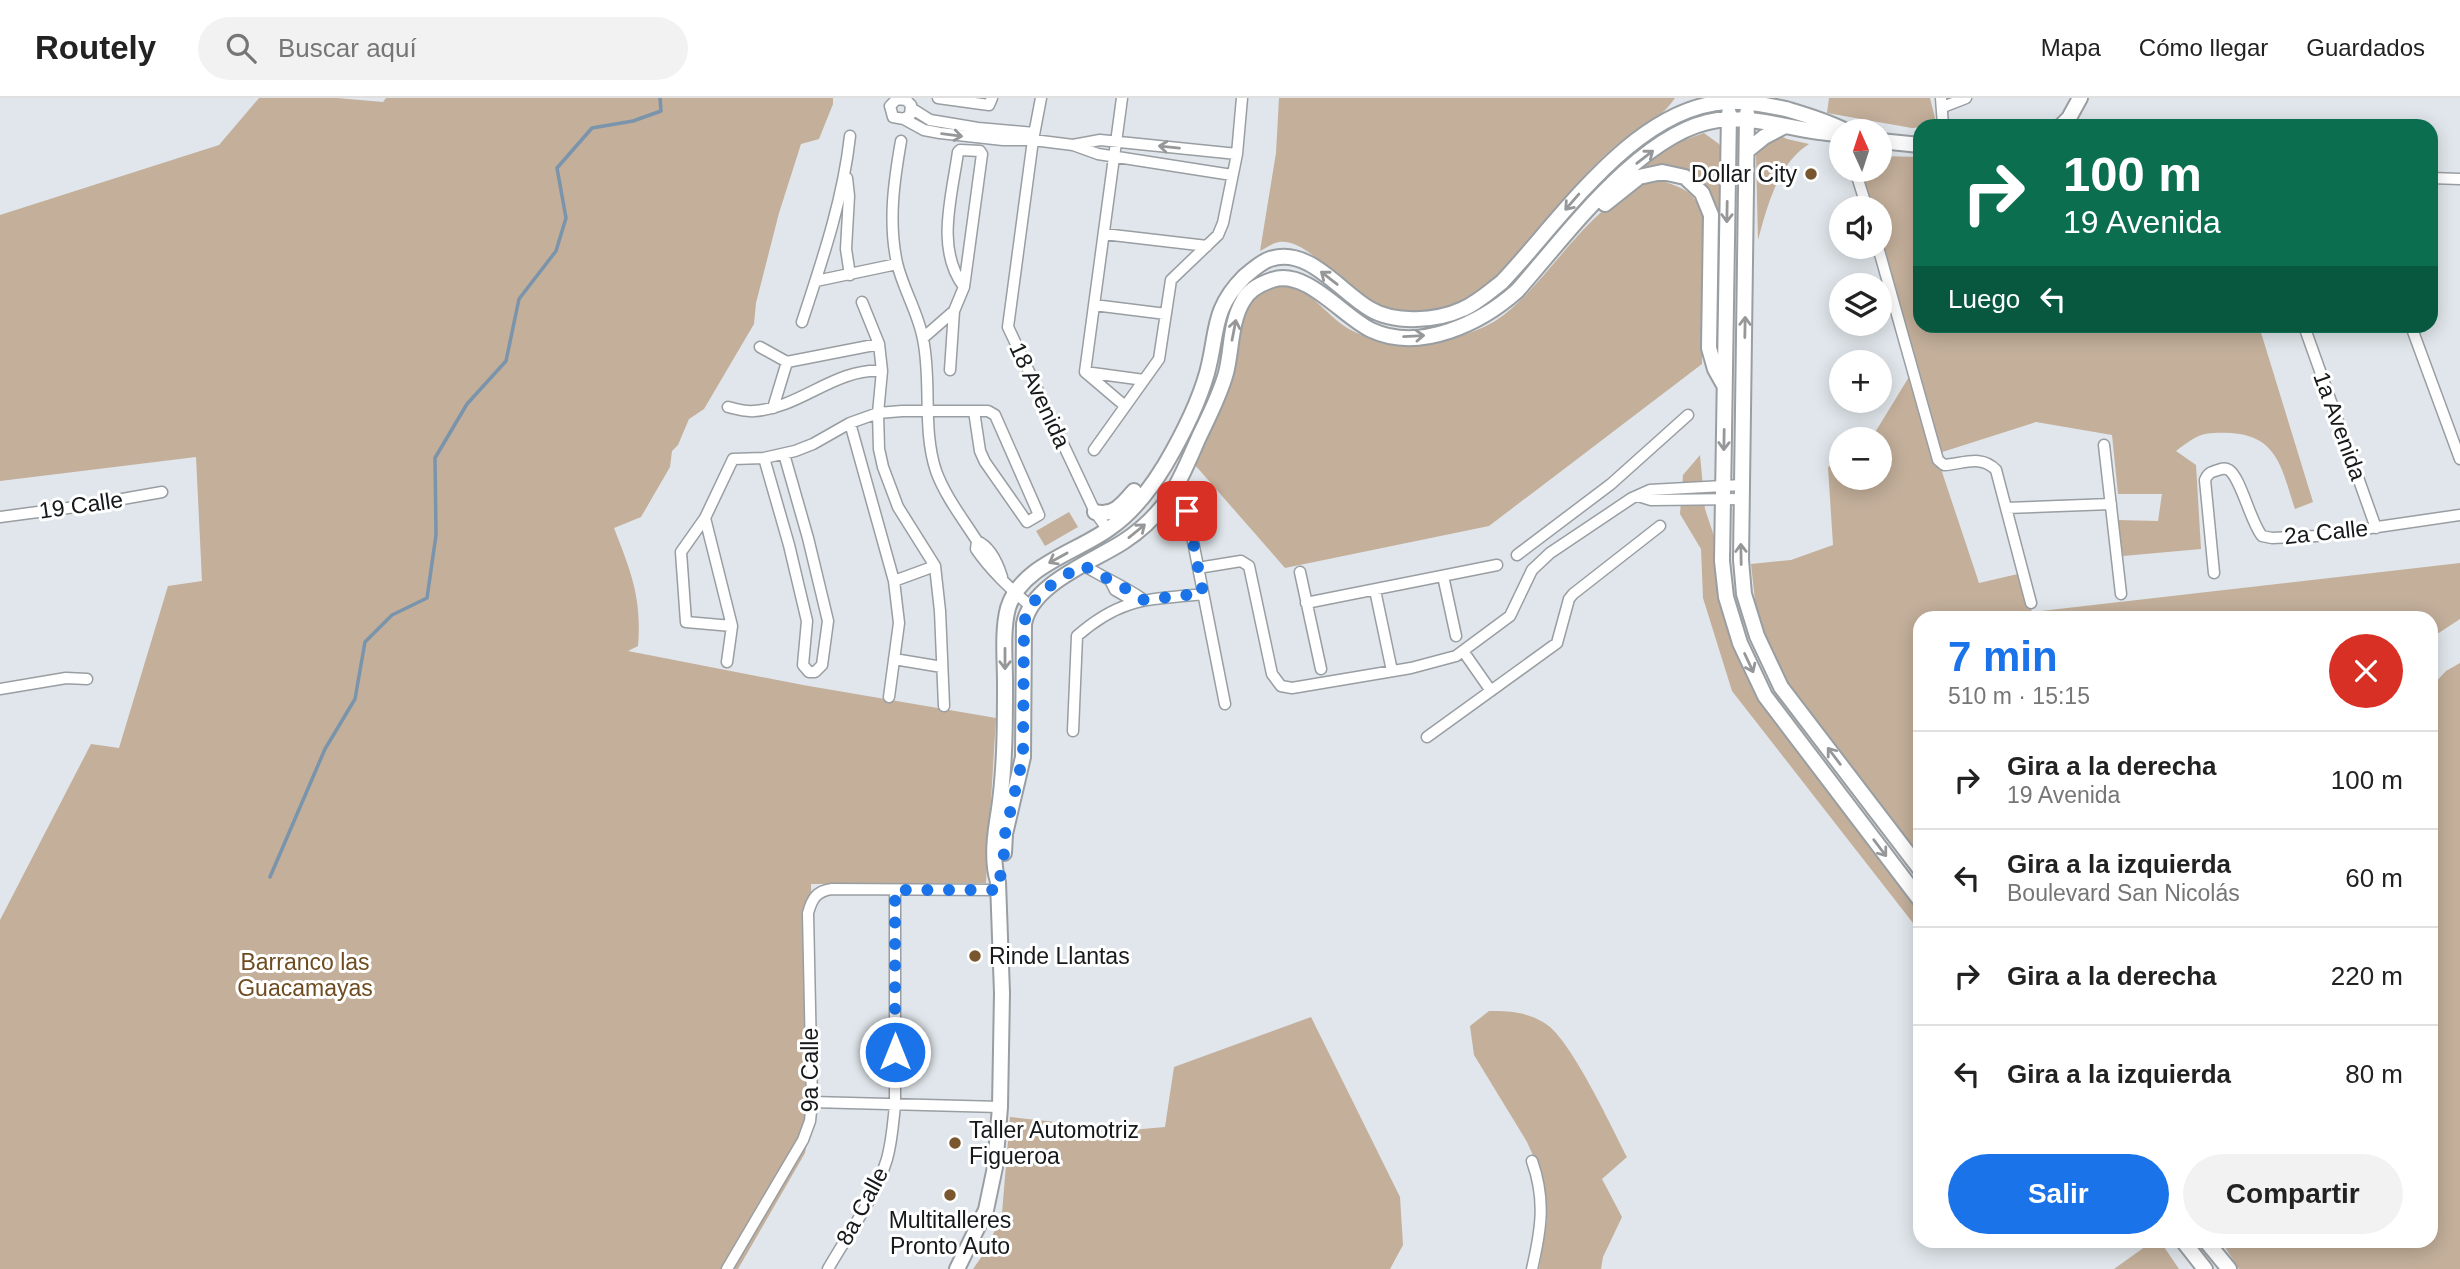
<!DOCTYPE html>
<html lang="es">
<meta charset="utf-8">
<style>
body{margin:0;font-family:Helvetica,sans-serif;background:#f2f2f2;color:#222;height:100vh;display:flex;flex-direction:column;font-size:26px;white-space:nowrap}
*{box-sizing:border-box;margin:0}
p{font-size:23px;color:#767676}
.icon{flex:none;width:38px;height:38px;fill:none;stroke:currentColor;stroke-width:2;stroke-linecap:round;stroke-linejoin:round}
.map{position:relative;flex:1;overflow:hidden}
.panel{position:absolute;left:1913px;top:513px;width:525px;height:637px;display:flex;flex-direction:column;background:#fff;border-radius:21px;box-shadow:0 4px 18px #0003}
.panel>*{flex:none}
.hud{position:absolute;left:1913px;top:21px;width:525px;height:214px;border-radius:21px;box-shadow:0 4px 18px #0003;background:#0b6e4f;color:#fff;overflow:hidden}
.needle{width:46px;rotate:357deg}
.fabs{position:absolute;left:1829px;top:21px;display:grid;gap:14px}
.fabs a{display:grid;place-items:center;width:63px;height:63px;border-radius:50%;background:#fff;box-shadow:0 4px 18px #0003;font-size:35px}
.pin{position:absolute;display:grid;place-items:center;width:60px;height:60px;color:#fff;margin:-30px;border-radius:14px;box-shadow:0 4px 10px #0006}
.me{position:absolute;width:77px;margin:-38px;rotate:0deg;stroke-linejoin:round;filter:drop-shadow(0 0 5px #0008)}
.turn{display:flex;align-items:center;gap:24px;height:147px;padding:0 35px;font-size:32px}
.turn .icon{width:91px;height:91px;stroke-width:2.5}
.turn b{display:block;font-size:49px;line-height:60px}
.then{display:flex;align-items:center;height:66px;padding:0 35px;background:#0003;gap:14px;font-size:26px}
.round{display:grid;place-items:center;flex:none;width:74px;height:74px;border-radius:37px;background:#f2f2f2}
.head{display:flex;align-items:center;justify-content:space-between;height:119px;padding:0 35px}
h1{font-size:42px;font-weight:800;line-height:52px;color:#1a73e8}
.cta{display:flex;gap:14px;margin-top:auto;padding:14px 35px}
.cta a{flex:1;height:80px;border-radius:42px;background:#1a73e8;color:#fff;font-size:28px;font-weight:800;line-height:80px;text-align:center}
.cta a+a{background:#f2f2f2;color:#222}
ul{padding:0;list-style:none}
li{display:flex;align-items:center;gap:21px;height:98px;padding:0 35px;border-top:2px solid #e0e0e0}
li div{flex:1}
li b{display:block;font-size:26px}
li em{font-style:normal}
header{display:flex;align-items:center;gap:42px;box-sizing:border-box;height:98px;padding:0 35px;background:#fff;border-bottom:2px solid #e0e0e0}
header strong{font-size:33px}
nav{display:flex;gap:38px;margin-inline-start:auto;font-size:24px}
.search{width:490px;height:63px;background:#f2f2f2;display:flex;align-items:center;gap:18px;box-sizing:border-box;padding:0 24px;border-radius:38px;color:#767676;font-size:26px}
.map>svg:first-child{display:block}
.green{fill:#c3af9a}
.lines{fill:none;stroke-linecap:round;stroke-linejoin:round}
.stream{stroke:#7a94ac;stroke-width:3.5}
.street-casing{stroke:#999ea2;stroke-width:13}
.secondary-casing{stroke:#999ea2;stroke-width:18}
.street{stroke:#fff;stroke-width:10}
.secondary{stroke:#fff;stroke-width:14}
.oneway{stroke:#969798}
.route{stroke:#1a73e8;stroke-width:12;stroke-dasharray:0 21.6}
.poi-dot{fill:#79562e;stroke:#fff;stroke-width:2.5}
.labels{text-anchor:middle;dominant-baseline:central;stroke-width:6;stroke-linejoin:round;paint-order:stroke}
.poi-label{font-size:23px;fill:#16181a;stroke:#fff;text-anchor:start}
.street-label{font-size:23px;fill:#16181a;stroke:#fff}
.park-label{font-size:23px;fill:#6f4c20;stroke:#fff}
</style>
<header>
<strong>Routely</strong>
<div class="search"><svg class="icon" aria-label="search" viewBox="0 0 24 24"><circle cx="10" cy="10" r="6"/><path d="M15 15l6 6"/></svg>Buscar aquí</div>
<nav><a>Mapa</a><a>Cómo llegar</a><a>Guardados</a></nav>
</header>
<div class="map">
<svg width="2460" height="1171" viewBox="0 0 2460 1171">
<rect width="100%" height="100%" fill="#e0e6eb"/>
<path class="green" d="M259,0H337L383,4L386,0H833V6L819,41L801,46L779,115L756,205L754,226L704,311L689,321L678,347L672,353L670,369L641,419L614,430C631,474 642,500 638,548L628,553L803,587L996,620L986,785L811,786L814,908L812,1022L805,1055L738,1171H0V822L91,646L119,650L168,488L202,483L196,359L0,383V117L219,47Z
M1279,0H1675C1660,21 1651,22 1631,36C1619,44 1608,54 1598,64C1550,109 1519,177 1458,208C1439,217 1410,217 1390,213C1350,206 1314,140 1279,144C1273,145 1266,150 1260,153L1276,55Z
M1829,0H1930L1937,28L1912,30L1827,15Z
M1704,35L1719,46L1723,54L1719,267L1714,258L1713,119L1682,76L1628,78L1673,46Z
M1779,37L1787,41L1809,46C1778,65 1767,109 1758,142L1756,57L1760,47Z
M1880,58L1920,59V228H2259L2313,404L2295,411C2282,373 2279,338 2231,335C2201,334 2199,336 2176,353L2196,367L2201,451L2123,458L2117,422L2158,423L2162,396H2118L2112,337L2036,324L1936,356L1979,485L2018,476L2032,514L2460,465V521L2431,540V520H1920V758L1776,570L1757,521L1751,466L1791,462L1833,447L1828,369L1841,363V380H1880V341H1871L1912,274L1880,149V110H1865L1853,72H1880Z
M1658,81C1681,91 1691,89 1702,114V266L1489,428L1285,470L1195,367C1204,346 1215,325 1222,303C1232,273 1232,213 1259,195C1299,169 1319,214 1349,231C1376,246 1407,249 1436,244C1458,240 1488,230 1505,216C1555,176 1593,98 1658,81Z
M1700,357L1705,411L1714,438L1721,511L1732,544L1777,626L1920,812V834L1732,593L1703,500L1701,451L1680,416L1683,377Z
M1069,414L1078,429L1045,448L1036,433Z
M2460,565V1171H2239L2221,1143H2431V589L2446,573Z
M1489,913C1510,913 1528,914 1546,926C1571,942 1611,1028 1627,1059L1602,1081L1622,1119L1603,1159L1601,1171H1539L1547,1121L1541,1075L1527,1044L1474,957L1470,928Z
M1311,919L1400,1099L1403,1147L1390,1171H973L987,1151L1002,1115L1010,1019L1131,1032L1165,1029L1174,969Z
M2153,1143H2160L2179,1171H2114Z"/>
<g class="lines">
<path class="stream" d="M270,779L325,651L355,601L365,544L392,517L427,500L436,437L435,360L467,306L506,263L519,201L556,153L566,120L557,70L592,30L633,23L661,13L660,0"/>
<defs>
<path id="street" d="M938,0L989,7L992,0
M1041,0L1033,42L1008,229L1095,414L1108,432
M1122,0L1085,274L1125,308
M1941,0L1943,28
M1943,9L1966,0
M911,10L930,22L978,30L1034,35
M904,21L910,17L911,7L906,2L897,1L890,8L893,19L904,21L924,32L940,35L1003,42H1033L1073,47L1098,56L1232,77
M901,43C894,83 888,124 897,165C903,191 918,214 923,241C932,284 922,331 936,373C945,398 963,421 977,443C991,449 998,466 1002,479
M1073,47L1100,42L1237,56
M1855,72L1867,110
M847,80L849,98L846,151L850,177
M2431,80L2460,81
M1104,136L1207,148
M1878,149L1938,362L1944,367C1963,366 1981,356 1996,372L2031,505
M816,183L897,166
M862,204L879,246L882,273L878,315L879,351L883,369L898,409L935,468L940,513L944,608
M1094,207L1166,216
M802,224C822,163 843,102 850,38
M2304,228L2376,430
M2411,228L2460,361
M923,240L954,213
M760,249L787,264L879,246
M950,272L954,213L964,189L982,56L980,53L960,52L958,54C952,98 935,151 964,189
M1085,274L1144,282
M728,309C736,311 746,314 754,313C801,310 834,270 882,273
M773,310L787,264
M850,325L894,483L899,525L889,599
M2104,347L2121,496
M1094,352L1159,261L1171,182L1218,137L1223,125L1237,56L1242,0
M764,360L789,447L807,523L803,567L809,574H815L822,567L828,523L808,440L784,356
M1638,398L1651,402L1742,401
M2006,410L2111,406
M1187,413L1225,606
M0,419L83,408L162,394
M705,420L732,528L727,564
M977,443L976,451C991,473 1010,490 1030,508
M1517,457L1611,386L1688,317
M1083,467C1104,480 1124,488 1144,502
M1198,470L1241,463L1249,468L1272,576L1281,588L1292,590L1411,570L1456,558L1510,518L1532,472L1550,455L1632,400L1650,392L1742,387
M1300,474L1321,571
M2214,475L2205,382C2208,375 2211,374 2218,372C2222,371 2224,369 2229,372C2241,380 2250,423 2262,438L2272,440L2316,438L2460,417
M1443,478L1456,538
M894,483L935,468
M1111,484L1115,492L1134,503
M1375,492L1392,573
M1306,505L1497,467
M732,528L686,524L681,454L705,420L733,361L764,360L795,353L813,346L850,325L878,315L902,313H988L995,317L1039,417L1027,424L985,364L980,353L974,313
M1463,553L1491,593
M894,561L942,569
M0,591L66,580L87,581
M1073,633L1077,538C1122,499 1147,502 1203,496
M1427,639L1557,545L1569,501L1573,496L1660,428
M812,1004L1000,1009
M1532,1063C1546,1102 1541,1132 1532,1171
M727,1171L803,1042L810,1023L812,1004L808,815C812,801 816,793 832,791L999,792
M828,1171C848,1136 875,1100 887,1061C892,1043 893,1026 895,1007V792"/>
<path id="secondary" d="M1729,15L1722,463L1726,499L1740,545L1765,598L1920,802
M1747,15L1741,462L1744,496L1757,538L1781,589L1920,771
M2061,28L2069,20L2080,0
M1880,43L1920,47
M1748,52L1764,39L1785,28
M1605,106L1639,79L1662,74L1685,79L1702,95L1711,117L1709,250L1715,271L1724,287
M1095,414C1113,419 1123,406 1134,393
M1004,755L1005,736L1023,659L1024,526C1031,486 1092,464 1123,444C1140,433 1157,417 1169,400C1181,382 1190,359 1199,339C1209,318 1220,297 1226,275C1232,252 1230,225 1243,203C1248,193 1260,186 1272,182C1306,170 1342,218 1371,232C1420,255 1481,225 1517,193C1566,138 1642,32 1718,22C1760,17 1800,35 1841,36
M2183,1143L2205,1171
M2206,1143L2229,1171
M957,1171L986,1112L995,1069L1000,1009L1002,895L998,784C991,761 995,735 999,711C1005,668 1005,627 1005,584C1005,561 1002,533 1008,510C1021,467 1078,454 1110,430C1132,415 1151,390 1165,367C1182,338 1198,307 1207,275C1218,235 1211,212 1244,179C1251,173 1261,164 1270,161C1309,148 1340,194 1370,211C1395,226 1437,223 1463,211C1477,205 1489,194 1502,184C1561,122 1634,9 1727,4C1747,3 1766,7 1786,11C1806,17 1827,23 1846,33"/>
</defs>
<use href="#street" class="street-casing"/>
<use href="#secondary" class="secondary-casing"/>
<use href="#street" class="street"/>
<use href="#secondary" class="secondary"/>
</g>
<defs><path id="oneway-shaft" d="M-6 0H5M1.5-3L5.5 0L1.5 3" fill="none" stroke-width="1.6" stroke-linecap="round" stroke-linejoin="round" transform="scale(1.75)"/></defs>
<g class="oneway">
<use href="#oneway-shaft" transform="translate(952 37) rotate(7)"/>
<use href="#oneway-shaft" transform="translate(1169 49) rotate(-174)"/>
<use href="#oneway-shaft" transform="translate(1645 59) rotate(-38)"/>
<use href="#oneway-shaft" transform="translate(1572 104) rotate(131)"/>
<use href="#oneway-shaft" transform="translate(1727 114) rotate(91)"/>
<use href="#oneway-shaft" transform="translate(1329 180) rotate(-142)"/>
<use href="#oneway-shaft" transform="translate(1745 229) rotate(-89)"/>
<use href="#oneway-shaft" transform="translate(1234 232) rotate(-79)"/>
<use href="#oneway-shaft" transform="translate(1414 238) rotate(-3)"/>
<use href="#oneway-shaft" transform="translate(1724 342) rotate(91)"/>
<use href="#oneway-shaft" transform="translate(1137 433) rotate(-39)"/>
<use href="#oneway-shaft" transform="translate(1741 456) rotate(-91)"/>
<use href="#oneway-shaft" transform="translate(1058 460) rotate(151)"/>
<use href="#oneway-shaft" transform="translate(1005 561) rotate(90)"/>
<use href="#oneway-shaft" transform="translate(1749 565) rotate(65)"/>
<use href="#oneway-shaft" transform="translate(1834 658) rotate(-127)"/>
<use href="#oneway-shaft" transform="translate(1880 750) rotate(53)"/>
</g>
<g class="lines">
<path class="route" d="M895,954V792H999L998,784L1003,771L1005,736L1023,659L1024,526C1029,497 1059,481 1083,467C1104,480 1124,488 1144,502L1203,495L1187,413"/>
</g>
<g class="poi-dot">
<circle cx="1811" cy="76" r="7"/>
<circle cx="975" cy="858" r="7"/>
<circle cx="955" cy="1045" r="7"/>
<circle cx="950" cy="1097" r="7"/>
</g>
<g class="labels">
<g class="poi-label">
<text x="1797" y="76" text-anchor="end">Dollar City</text>
<text x="989" y="858">Rinde Llantas</text>
<text x="969" y="1032">Taller Automotriz<tspan x="969" dy="26">Figueroa</tspan></text>
<text x="950" y="1122" text-anchor="middle">Multitalleres<tspan x="950" dy="26">Pronto Auto</tspan></text>
</g>
<g class="street-label">
<text transform="translate(1040 297) rotate(65)">18 Avenida</text>
<text transform="translate(2340 328) rotate(70)">1a Avenida</text>
<text transform="translate(81 407) rotate(-8)">19 Calle</text>
<text transform="translate(2326 434) rotate(-6)">2a Calle</text>
<text transform="translate(810 972) rotate(-90)">9a Calle</text>
<text transform="translate(862 1108) rotate(-62)">8a Calle</text>
</g>
<g class="park-label">
<text x="305" y="864">Barranco las<tspan x="305" dy="26">Guacamayas</tspan></text>
</g>
</g>
</svg>
<div class="fabs">
<a><svg class="needle" viewBox="-14 -14 28 28"><path d="M0-13l5 13h-10z" fill="#e53935"/><path d="M0 13l5-13h-10z" fill="#767676"/></svg></a>
<a><svg class="icon" aria-label="sound" viewBox="0 0 24 24"><path d="M4 9h4l5-4v14l-5-4H4zM17 9q2 3 0 6"/></svg></a>
<a><svg class="icon" aria-label="layers" viewBox="0 0 24 24"><path d="M12 4l9 5-9 5-9-5zM3 14l9 5 9-5"/></svg></a>
<a>+</a>
<a>−</a>
</div>
<div class="pin" style="left:1187px;top:413px;background:#d93025"><svg class="icon" aria-label="arrive" viewBox="0 0 24 24"><path d="M6 21V4h12l-3 4 3 4H6"/></svg></div>
<svg class="me" style="left:895px;top:954px" viewBox="-20 -20 40 40"><circle r="17" fill="#1a73e8" stroke="#fff" stroke-width="3"/><path d="M0-11L8 9 0 5-8 9z" fill="#fff"/></svg>
<div class="hud">
<div class="turn"><svg class="icon" aria-label="right" viewBox="0 0 24 24"><path d="M7 20v-9h11M14 6l5 5-5 5"/></svg><div><b>100 m</b>19 Avenida</div></div>
<div class="then">Luego<svg class="icon" aria-label="left" viewBox="0 0 24 24"><path d="M17 20v-9H6M10 6l-5 5 5 5"/></svg></div>
</div>
<section class="panel">
<div class="head"><div><h1>7 min</h1><p>510 m · 15:15</p></div><a class="round" style="background:#d93025;color:#fff"><svg class="icon" aria-label="close" viewBox="0 0 24 24"><path d="M6 6l12 12M18 6L6 18"/></svg></a></div>
<ul>
<li><svg class="icon" aria-label="right" viewBox="0 0 24 24"><path d="M7 20v-9h11M14 6l5 5-5 5"/></svg><div><b>Gira a la derecha</b><p>19 Avenida</p></div><em>100 m</em></li>
<li><svg class="icon" aria-label="left" viewBox="0 0 24 24"><path d="M17 20v-9H6M10 6l-5 5 5 5"/></svg><div><b>Gira a la izquierda</b><p>Boulevard San Nicolás</p></div><em>60 m</em></li>
<li><svg class="icon" aria-label="right" viewBox="0 0 24 24"><path d="M7 20v-9h11M14 6l5 5-5 5"/></svg><div><b>Gira a la derecha</b></div><em>220 m</em></li>
<li><svg class="icon" aria-label="left" viewBox="0 0 24 24"><path d="M17 20v-9H6M10 6l-5 5 5 5"/></svg><div><b>Gira a la izquierda</b></div><em>80 m</em></li>
</ul>
<div class="cta"><a>Salir</a><a>Compartir</a></div>
</section>
</div>
